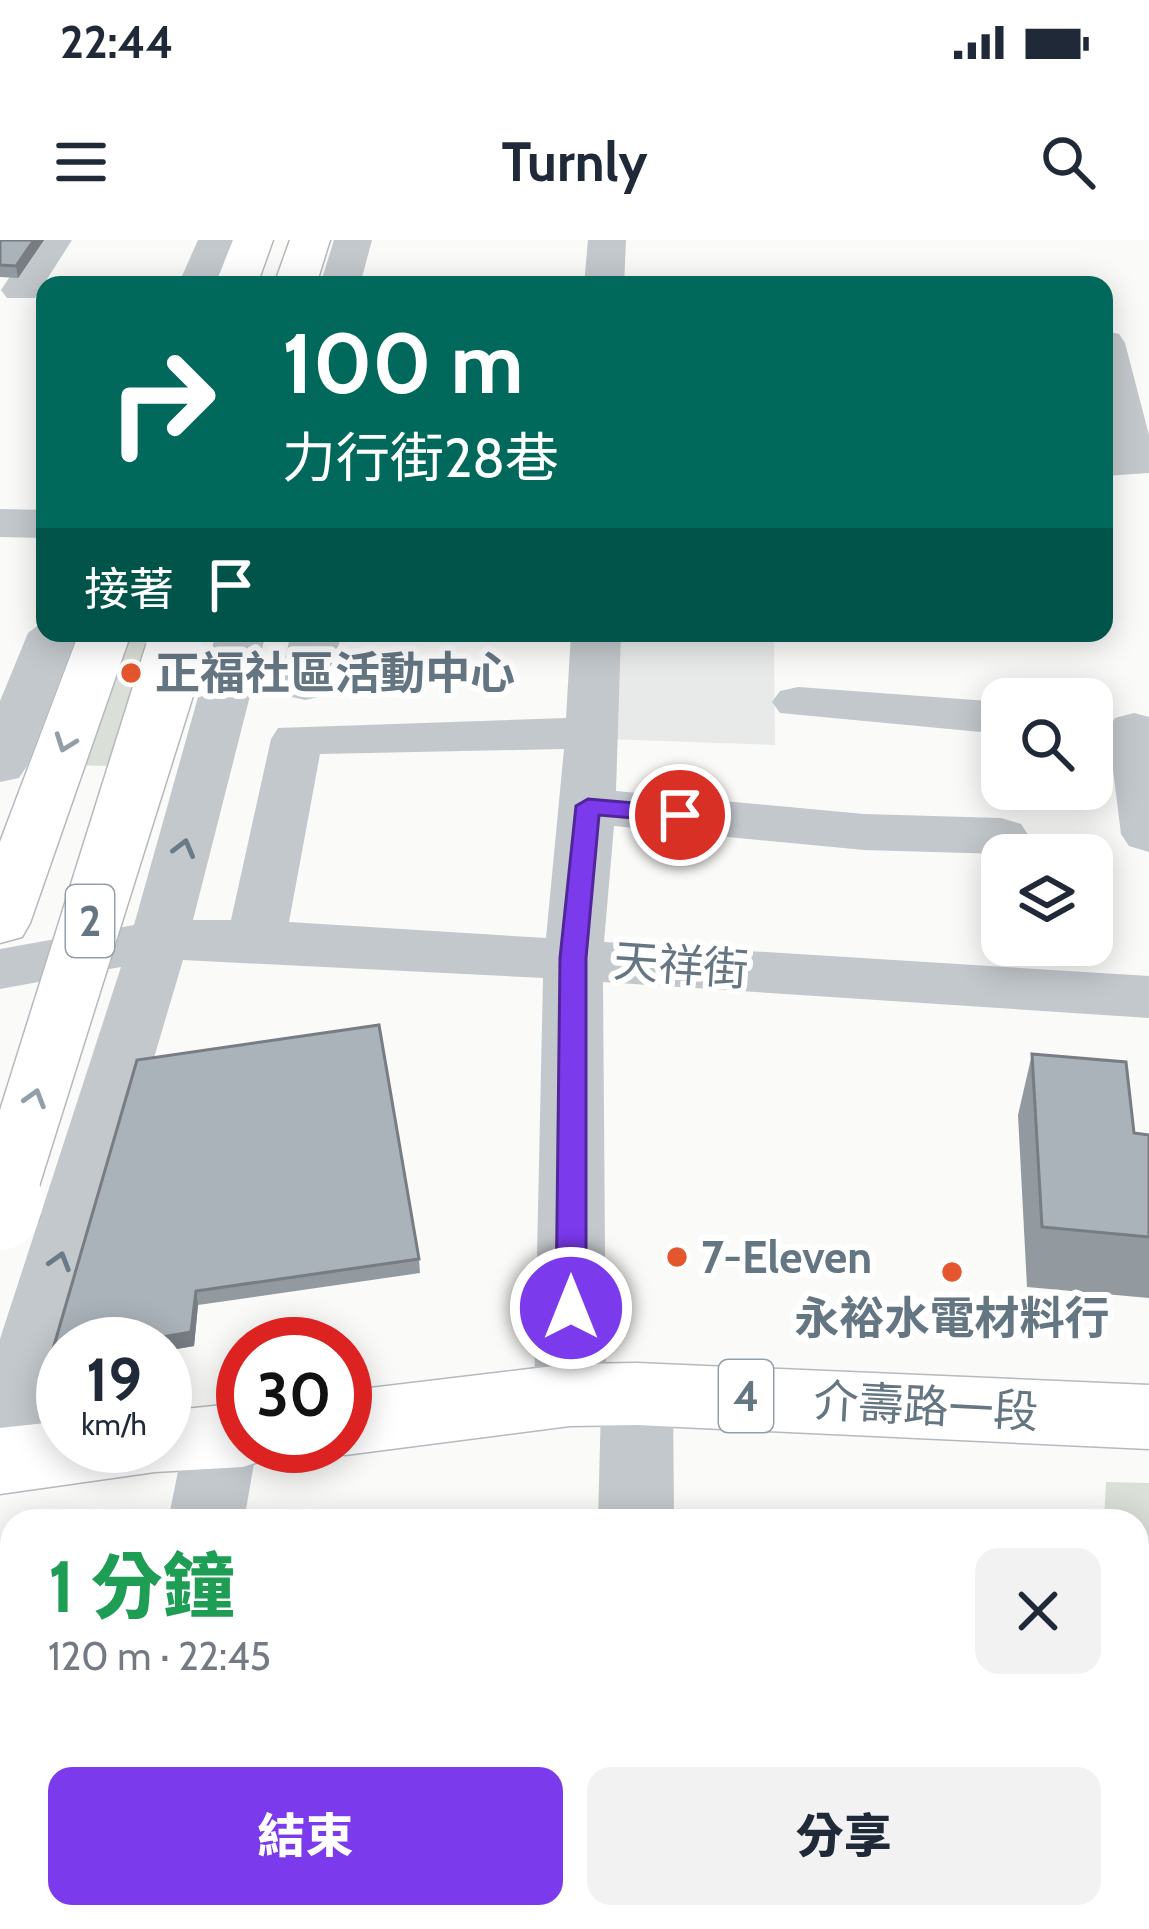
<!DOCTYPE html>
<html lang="zh-TW">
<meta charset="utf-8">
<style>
body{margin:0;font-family:Cabin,"Noto Sans TC",sans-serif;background:#f2f2f3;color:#1f2937;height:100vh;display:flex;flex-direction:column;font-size:45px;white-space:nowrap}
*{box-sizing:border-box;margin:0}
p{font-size:39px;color:#747a83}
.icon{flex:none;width:66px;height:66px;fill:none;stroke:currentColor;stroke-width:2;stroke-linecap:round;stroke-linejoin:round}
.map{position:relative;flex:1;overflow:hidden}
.drawer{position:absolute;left:0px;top:1269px;width:1149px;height:420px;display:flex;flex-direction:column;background:#fff;border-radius:36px 36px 0 0;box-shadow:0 6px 30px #0003}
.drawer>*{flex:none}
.top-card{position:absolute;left:36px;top:36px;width:1077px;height:366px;border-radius:24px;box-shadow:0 6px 30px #0003;background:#00695c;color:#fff;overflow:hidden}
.buttons{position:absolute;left:981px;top:438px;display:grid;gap:24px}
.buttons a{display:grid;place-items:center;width:132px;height:132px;border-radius:24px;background:#fff;box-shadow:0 6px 30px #0003;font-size:60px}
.speed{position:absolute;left:36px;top:1077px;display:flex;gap:24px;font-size:60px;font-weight:700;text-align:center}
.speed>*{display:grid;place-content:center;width:156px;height:156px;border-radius:50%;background:#fff;box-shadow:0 6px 30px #0003;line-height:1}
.speed small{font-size:30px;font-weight:400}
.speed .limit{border:18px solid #d22;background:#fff;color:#111}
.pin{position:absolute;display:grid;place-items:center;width:102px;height:102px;color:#fff;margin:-51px;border:6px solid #fff;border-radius:50%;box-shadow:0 3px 12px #0007}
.me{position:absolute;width:132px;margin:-66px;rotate:0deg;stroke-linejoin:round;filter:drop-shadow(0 0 9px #0008)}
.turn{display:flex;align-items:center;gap:42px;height:252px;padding:0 48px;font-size:54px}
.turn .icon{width:156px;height:156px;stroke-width:2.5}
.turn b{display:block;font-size:84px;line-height:102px}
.then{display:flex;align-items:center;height:114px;padding:0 48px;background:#0003;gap:24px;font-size:45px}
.round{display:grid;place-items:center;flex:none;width:126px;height:126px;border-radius:24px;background:#f2f2f3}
.headline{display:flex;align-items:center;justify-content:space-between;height:204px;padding:0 48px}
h1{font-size:72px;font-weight:800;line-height:90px;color:#1e9e55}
.primary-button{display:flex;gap:24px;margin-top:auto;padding:24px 48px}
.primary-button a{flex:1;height:138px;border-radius:24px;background:#7c3aed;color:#fff;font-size:48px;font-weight:800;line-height:138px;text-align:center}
.primary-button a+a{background:#f2f2f3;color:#1f2937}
.status{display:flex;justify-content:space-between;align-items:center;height:84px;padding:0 60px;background:#fff;direction:ltr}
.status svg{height:33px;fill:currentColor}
header{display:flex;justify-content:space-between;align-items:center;height:156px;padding:0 48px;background:#fff;font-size:54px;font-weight:800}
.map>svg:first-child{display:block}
.built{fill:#e8e9e9}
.green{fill:#dadfd7}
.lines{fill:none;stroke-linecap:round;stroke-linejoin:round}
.major-casing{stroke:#b5babe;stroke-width:3}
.highway-casing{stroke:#b4b9bd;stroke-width:3}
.minor{fill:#c3c8cc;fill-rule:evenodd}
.major{fill:#fff;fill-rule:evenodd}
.highway{fill:#fff;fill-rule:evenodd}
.highway-bridge-far2-casing{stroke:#b4b9bd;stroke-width:46;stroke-linecap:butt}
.highway-bridge-far1-casing{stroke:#b4b9bd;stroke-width:63;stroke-linecap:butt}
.highway-bridge-casing{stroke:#b4b9bd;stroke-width:82;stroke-linecap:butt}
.highway-bridge-far2{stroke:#fff;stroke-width:45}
.highway-bridge-far1{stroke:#fff;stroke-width:60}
.highway-bridge{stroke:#fff;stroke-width:80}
.wall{fill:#929a9f}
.shaded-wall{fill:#777d82}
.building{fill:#aab3b9;stroke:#777d82;stroke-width:3}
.oneway{stroke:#939fa8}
.oneway2{stroke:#6a7a87}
.route{fill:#7c3aed;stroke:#51269a;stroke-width:3}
.poi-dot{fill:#e4572e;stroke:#fff;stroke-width:4.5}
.labels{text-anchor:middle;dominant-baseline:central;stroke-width:12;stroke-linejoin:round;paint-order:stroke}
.shield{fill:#fff;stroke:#939fa8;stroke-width:3}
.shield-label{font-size:42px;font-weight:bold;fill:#657683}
.poi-label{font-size:45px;font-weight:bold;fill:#657683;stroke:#fff;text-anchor:start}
.street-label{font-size:45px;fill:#657683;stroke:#fff}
</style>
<div class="status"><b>22:44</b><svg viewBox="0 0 49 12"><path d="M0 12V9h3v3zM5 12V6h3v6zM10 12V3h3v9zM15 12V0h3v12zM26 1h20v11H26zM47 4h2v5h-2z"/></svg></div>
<header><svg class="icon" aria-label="menu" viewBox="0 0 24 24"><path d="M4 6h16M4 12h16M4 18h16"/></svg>Turnly<svg class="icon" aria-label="search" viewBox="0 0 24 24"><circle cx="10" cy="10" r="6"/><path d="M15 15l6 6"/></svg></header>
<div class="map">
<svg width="1149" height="1689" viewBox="0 0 1149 1689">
<rect width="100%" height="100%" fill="#fafaf8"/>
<path class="built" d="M611,393H774L775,505L604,499Z"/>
<path class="green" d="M64,393H206L168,527L8,524Z
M1106,1242L1149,1243V1689H1066L1071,1677H1137V1281H1104Z"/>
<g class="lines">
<defs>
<path id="major" d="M637,1123L1149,1145V1209L637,1185L570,1186L345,1215L319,1206H345V1151L570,1124Z
M243,1163V1206H276L270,1218L243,1227L155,1232L0,1254V1188L63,1181V1206H165V1171Z"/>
<path id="highway" d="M233,0H273L257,45H215Z
M290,0H330L316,45H274Z
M79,393H131L30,683L22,697L0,703V602Z"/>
</defs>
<use href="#major" class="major-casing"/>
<use href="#highway" class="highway-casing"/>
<path class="minor" d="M34,0H72L35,58H7L1,50Z
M198,0H236L218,45H178Z
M334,0H372L360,45H320Z
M588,0H626L624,45H584Z
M1105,91L1119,94L1125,103L1149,195V233L1104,236V210H1109Z
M0,269L45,270V298L0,297Z
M45,380V393H78L27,526L19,538L0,542V461L28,393Z
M216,393H266L193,680H231L271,499L278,488L566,478L571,393H621L616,551L864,574L1001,578L1021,584L1029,596L1021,608L1001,614L864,610L614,586L604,702L1149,736V778L603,742L606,1144L611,1133L637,1124L663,1133L673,1154L674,1281H598L601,1166L596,1176L570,1185L544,1176L534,1155L543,738L183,720L69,1104H63C63,1147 45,1197 26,1235L0,1244V1099L121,727L0,749V709L134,685ZM564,509L546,698L289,682L320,514Z
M291,393H341L331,445L323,456L305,460L287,456L279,445Z
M798,447L1002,462V494L780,473L772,462L780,451Z
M1134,473L1149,477V612L1129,606L1121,594L1108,489L1115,478Z
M222,1166L243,1173V1206H257L244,1281H168L185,1197L196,1175Z
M89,1677H177L175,1689H87Z
M582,1677H670V1689H582Z"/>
<use href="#major" class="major"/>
<use href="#highway" class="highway"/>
<defs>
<path id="highway-bridge-far2" d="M174,416L181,393"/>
<path id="highway-bridge-far1" d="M2,964L175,413"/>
<path id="highway-bridge" d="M0,970L3,961"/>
</defs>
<use href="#highway-bridge-far2" class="highway-bridge-far2-casing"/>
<use href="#highway-bridge-far1" class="highway-bridge-far1-casing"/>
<use href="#highway-bridge" class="highway-bridge-casing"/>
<use href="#highway-bridge-far2" class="highway-bridge-far2"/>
<use href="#highway-bridge-far1" class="highway-bridge-far1"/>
<use href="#highway-bridge" class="highway-bridge"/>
</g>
<path class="wall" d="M0,0H44L18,38L0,37Z
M1032,814L1134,893L1149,895V1058L1027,1047L1018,875Z
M137,820L419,1019L420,1033L198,1065L194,1106L165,1111V1104L56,1129L51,1116Z"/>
<path class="shaded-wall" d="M34,0H44L18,38L16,26Z
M196,1051L198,1065L194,1106L165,1111V1104H122Z
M63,1114V1128L56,1129L51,1116Z"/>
<path class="building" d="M0,0H34L16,26L0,25Z
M379,785L419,1019L196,1051L191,1092L122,1104H63V1114L51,1116L137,820Z
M1032,814L1126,822L1134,893L1149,895V997L1042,987Z"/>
<defs><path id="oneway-chevron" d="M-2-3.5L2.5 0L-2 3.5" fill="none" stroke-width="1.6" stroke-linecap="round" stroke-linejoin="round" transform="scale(3)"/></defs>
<g class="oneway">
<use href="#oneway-chevron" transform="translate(65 503) rotate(110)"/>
<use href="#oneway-chevron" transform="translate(35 858) rotate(-73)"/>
</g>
<g class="oneway2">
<use href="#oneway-chevron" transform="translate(184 608) rotate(-75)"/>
<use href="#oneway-chevron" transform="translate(60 1021) rotate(-73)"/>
</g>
<path class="route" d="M588,559L680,567L692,575L680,582L599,575L586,718V1068L571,1080L556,1068L560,718L576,566Z"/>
<g class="poi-dot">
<circle cx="131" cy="433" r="12"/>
<circle cx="677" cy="1017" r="12"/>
<circle cx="952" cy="1032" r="12"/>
</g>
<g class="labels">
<g class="shield">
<rect x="66" y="645" width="48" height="72" rx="9"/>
<rect x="719" y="1120" width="54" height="72" rx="9"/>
</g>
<g class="shield-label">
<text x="90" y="681">2</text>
<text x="746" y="1156">4</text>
</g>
<g class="poi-label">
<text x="155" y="433">正福社區活動中心</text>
<text x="701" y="1017">7-Eleven</text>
<text x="952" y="1078" text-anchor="middle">永裕水電材料行</text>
</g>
<g class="street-label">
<text transform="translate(681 725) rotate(4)">天祥街</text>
<text transform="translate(926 1166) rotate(3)">介壽路一段</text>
</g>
</g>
</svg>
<div class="buttons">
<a><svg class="icon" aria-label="search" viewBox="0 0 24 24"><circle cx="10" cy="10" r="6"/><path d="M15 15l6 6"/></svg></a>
<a><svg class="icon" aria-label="layers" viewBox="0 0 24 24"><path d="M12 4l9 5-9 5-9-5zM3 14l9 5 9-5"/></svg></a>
</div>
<div class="speed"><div>19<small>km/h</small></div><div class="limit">30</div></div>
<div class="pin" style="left:680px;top:575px;background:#d93025"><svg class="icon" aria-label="arrive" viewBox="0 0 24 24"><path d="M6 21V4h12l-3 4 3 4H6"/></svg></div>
<svg class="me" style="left:571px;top:1068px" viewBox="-20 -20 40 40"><circle r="17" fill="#7c3aed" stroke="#fff" stroke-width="3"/><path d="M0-11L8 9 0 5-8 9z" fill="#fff"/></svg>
<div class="top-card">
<div class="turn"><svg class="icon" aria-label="right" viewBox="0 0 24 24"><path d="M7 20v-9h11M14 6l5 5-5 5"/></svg><div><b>100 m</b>力行街28巷</div></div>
<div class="then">接著<svg class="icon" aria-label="arrive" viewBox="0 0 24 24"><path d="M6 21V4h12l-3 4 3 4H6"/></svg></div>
</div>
<section class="drawer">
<div class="headline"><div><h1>1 分鐘</h1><p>120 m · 22:45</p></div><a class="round"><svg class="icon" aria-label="close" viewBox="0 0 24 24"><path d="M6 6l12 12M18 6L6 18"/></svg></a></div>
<div class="primary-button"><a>結束</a><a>分享</a></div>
</section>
</div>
